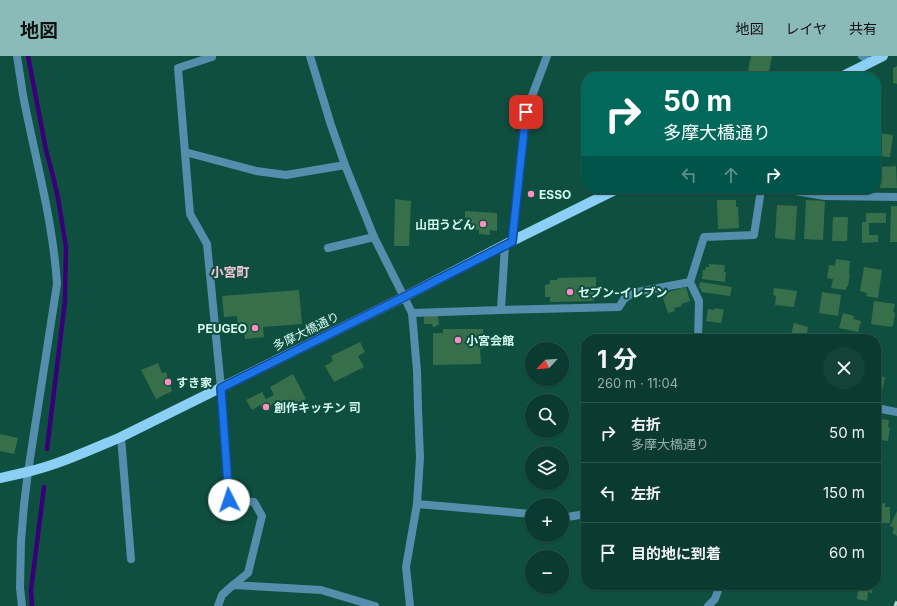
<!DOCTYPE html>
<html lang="ja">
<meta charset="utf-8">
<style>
body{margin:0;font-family:Inter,"Noto Sans JP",sans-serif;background:#144238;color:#f1f3f6;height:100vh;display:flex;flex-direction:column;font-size:15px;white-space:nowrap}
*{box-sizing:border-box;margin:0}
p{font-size:13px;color:#9aadab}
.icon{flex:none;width:22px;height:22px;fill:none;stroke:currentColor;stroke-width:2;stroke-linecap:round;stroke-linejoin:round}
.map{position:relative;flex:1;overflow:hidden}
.panel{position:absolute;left:581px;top:278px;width:300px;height:256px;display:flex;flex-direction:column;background:#0b3b30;border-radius:16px;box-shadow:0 1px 3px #0004,0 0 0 1px #2b554c}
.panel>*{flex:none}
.top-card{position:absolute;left:581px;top:16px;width:300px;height:122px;border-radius:16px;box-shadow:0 1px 3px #0004,0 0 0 1px #2b554c;background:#00695c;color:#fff;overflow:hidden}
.needle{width:26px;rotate:244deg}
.tools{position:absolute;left:525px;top:286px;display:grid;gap:8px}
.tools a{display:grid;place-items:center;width:44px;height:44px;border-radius:50%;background:#0b3b30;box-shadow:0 1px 3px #0004,0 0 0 1px #2b554c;font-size:20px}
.pin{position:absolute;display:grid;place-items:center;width:34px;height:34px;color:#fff;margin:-17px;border-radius:8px;box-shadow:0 2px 6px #0006}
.me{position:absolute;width:44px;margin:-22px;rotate:356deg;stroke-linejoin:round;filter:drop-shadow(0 0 3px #0008)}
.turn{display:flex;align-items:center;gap:14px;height:84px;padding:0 16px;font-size:18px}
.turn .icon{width:52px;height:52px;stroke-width:2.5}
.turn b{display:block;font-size:28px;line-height:34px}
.lanes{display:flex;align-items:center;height:38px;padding:0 16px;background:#0003;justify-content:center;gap:20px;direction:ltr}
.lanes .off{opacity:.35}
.round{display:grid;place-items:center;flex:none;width:42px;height:42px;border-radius:21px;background:#144238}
.head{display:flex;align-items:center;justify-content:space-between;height:68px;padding:0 16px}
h1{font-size:24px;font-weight:700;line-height:30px}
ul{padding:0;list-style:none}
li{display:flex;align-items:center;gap:12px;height:60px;padding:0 16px;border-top:1px solid #2b554c}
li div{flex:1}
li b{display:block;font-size:15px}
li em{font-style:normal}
header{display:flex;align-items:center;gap:24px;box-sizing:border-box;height:56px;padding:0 20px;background:#8bbbb9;color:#111}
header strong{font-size:19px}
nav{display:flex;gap:22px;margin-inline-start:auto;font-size:14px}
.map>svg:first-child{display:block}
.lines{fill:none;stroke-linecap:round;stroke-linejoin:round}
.stream{stroke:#380078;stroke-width:4.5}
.building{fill:#386f4b}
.lane{stroke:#558dac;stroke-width:8}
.street{stroke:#558dac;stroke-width:8}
.primary{stroke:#8ccff5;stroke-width:10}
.rail{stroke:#b0dbce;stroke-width:3;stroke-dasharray:5 5;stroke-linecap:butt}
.route-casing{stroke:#114b97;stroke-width:10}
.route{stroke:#1a73e8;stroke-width:7}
.poi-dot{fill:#fd8ebe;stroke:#0f4f40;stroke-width:1.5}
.labels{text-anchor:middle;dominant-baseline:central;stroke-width:4;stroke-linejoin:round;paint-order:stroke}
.poi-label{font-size:12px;font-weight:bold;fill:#d4faee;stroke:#0f4f40;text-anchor:start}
.street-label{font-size:12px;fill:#d4faee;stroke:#0f4f40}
.neighbourhood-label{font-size:13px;font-weight:bold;fill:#f5c5d7;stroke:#0f4f40}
</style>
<header>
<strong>地図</strong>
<nav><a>地図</a><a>レイヤ</a><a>共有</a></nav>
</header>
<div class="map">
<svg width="897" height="550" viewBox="0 0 897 550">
<rect width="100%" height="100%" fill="#0f4f40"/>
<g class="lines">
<path class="stream" d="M28,0L46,94L53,120L58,142L66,191L65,245L47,393
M32,550L31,534L44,431"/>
</g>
<path class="building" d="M751,0H772L768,21H747Z
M897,10V28L893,27V12Z
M877,77L893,79L890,101L876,100Z
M896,110L897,132H880L879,111Z
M395,143L411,145L409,190H394Z
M717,144H736V151H738L739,172L718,173Z
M806,144L825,145L823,184L804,183Z
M777,149L797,150L795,184L775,182Z
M891,150H897V186H890Z
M465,155L497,157V175L490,174V179L479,178V174L468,173L469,162H465Z
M866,157H886V167H869V179H878V186L862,187V166H866Z
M833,161H848L847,185H832Z
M836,203L850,205L849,218H850L848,230H847L846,234L831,232L833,223L827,222L829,209L835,210Z
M709,208L725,209L724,216H726L725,226L702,223L703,214H705L706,211H709Z
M864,211L882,214L878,242L866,240L867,237L860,235Z
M596,221V231L594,232V245L550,246V241H545V229L550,228V224H557V222Z
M700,226L732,231L730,240L701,236V233L699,232Z
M686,231L690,245L681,248L682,250L674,252L675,255L668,257L662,239L666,238L665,237Z
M774,232L797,235L794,251L775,249L776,240L773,239Z
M299,234L302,268L263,271L264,281L245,283L244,273L238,274L237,260L224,261L222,240Z
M822,236L841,239L838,260L819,257Z
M874,245L895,248L893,256L895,257L893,270H891V271L871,268Z
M715,252L724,254L721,267L706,265L708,253L714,254Z
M843,257L854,260L853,263L861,265L858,276L839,272Z
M424,260H438L439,269H436V271H433L432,268H424Z
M794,267L808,271L807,279L810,280L809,283H790Z
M443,273H483L484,292L480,293L481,308L433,309V277H443Z
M360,286L365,296L358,300L364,311L334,326L325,310L333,305L331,300Z
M158,307L162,317L166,316L172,335L156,343L141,314Z
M876,317H880L879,320L885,321L881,341L876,340Z
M293,318L306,343L282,355L277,346L263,354L260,349L252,354L246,344L262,336L266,343L274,339L270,331Z
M879,363L889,364L888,371L890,372L888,385L876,383V366H878Z
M0,378L18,382L14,398L0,395Z
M885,447V451H890V467H877L876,448Z
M897,455V480L892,477L894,472L890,470Z
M839,529H854V533L839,531Z
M859,529H873L872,537L868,536L867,545L857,543Z"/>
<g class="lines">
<path class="lane" d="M783,133L825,140L897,141
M512,185L526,56L547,0
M328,192L374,181
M501,254L505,189
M412,257L501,254L619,251L624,243L632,237L690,226
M698,283L699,245L690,226L704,181L754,179L761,134L764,133"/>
<path class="street" d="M17,0C19,13 21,26 23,39C35,102 53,164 57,228L28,416L24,449L21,485L20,532L22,550
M212,0V1L178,12L190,158L207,188L221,332L229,444L254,446L262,460L248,517L233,529L222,539L218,550
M310,0L331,69L345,109L374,181L412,257L417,315L418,352L420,402L417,448L406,511L410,550
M862,0L871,6
M185,96L256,115L286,119L345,109
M876,352L897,356
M121,381L131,503
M417,448L532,458
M562,460L567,461L586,458
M233,529L321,534L375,550
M708,550L715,543L720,529"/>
<path class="primary" d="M841,21L883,0
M0,422C9,420 18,418 27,416C60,408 90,394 121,381L404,241L512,185L617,133"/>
<path class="rail" d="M895,550L897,545"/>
</g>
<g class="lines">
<defs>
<path id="route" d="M229,444L221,332L404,241L512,186L526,56"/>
</defs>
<use href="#route" class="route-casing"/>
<use href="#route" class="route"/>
</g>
<g class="poi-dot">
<circle cx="531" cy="138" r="4"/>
<circle cx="483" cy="168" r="4"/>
<circle cx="570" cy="236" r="4"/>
<circle cx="255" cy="272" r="4"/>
<circle cx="458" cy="284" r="4"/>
<circle cx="168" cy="326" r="4"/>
<circle cx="266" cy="351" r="4"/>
</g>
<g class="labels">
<g class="poi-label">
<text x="539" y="138">ESSO</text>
<text x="475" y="168" text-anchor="end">山田うどん</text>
<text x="578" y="236">セブン-イレブン</text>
<text x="247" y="272" text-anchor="end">PEUGEO</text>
<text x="466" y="284">小宮会館</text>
<text x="176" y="326">すき家</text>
<text x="274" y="351">創作キッチン 司</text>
</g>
<g class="street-label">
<text transform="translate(306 275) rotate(-26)">多摩大橋通り</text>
</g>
<g class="neighbourhood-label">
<text x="230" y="216">小宮町</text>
</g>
</g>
</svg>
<div class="tools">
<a><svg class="needle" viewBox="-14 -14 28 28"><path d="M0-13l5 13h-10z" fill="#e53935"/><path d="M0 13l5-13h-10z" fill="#9aadab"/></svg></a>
<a><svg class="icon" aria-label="search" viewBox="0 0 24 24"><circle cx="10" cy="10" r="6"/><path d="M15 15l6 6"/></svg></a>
<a><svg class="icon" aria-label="layers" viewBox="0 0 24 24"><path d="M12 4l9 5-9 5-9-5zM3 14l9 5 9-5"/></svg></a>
<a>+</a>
<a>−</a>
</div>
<div class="pin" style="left:526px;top:56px;background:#d93025"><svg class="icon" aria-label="arrive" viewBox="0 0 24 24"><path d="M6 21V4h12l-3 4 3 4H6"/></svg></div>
<svg class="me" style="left:229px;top:444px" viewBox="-20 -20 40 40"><circle r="19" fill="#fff"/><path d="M0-13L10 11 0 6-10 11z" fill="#1a73e8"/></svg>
<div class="top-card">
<div class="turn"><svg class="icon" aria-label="right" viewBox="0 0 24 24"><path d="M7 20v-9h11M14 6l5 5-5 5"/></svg><div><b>50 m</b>多摩大橋通り</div></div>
<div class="lanes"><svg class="icon off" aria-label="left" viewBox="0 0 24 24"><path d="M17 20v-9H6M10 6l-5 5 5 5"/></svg><svg class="icon off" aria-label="ahead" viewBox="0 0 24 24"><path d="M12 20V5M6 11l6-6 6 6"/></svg><svg class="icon" aria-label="right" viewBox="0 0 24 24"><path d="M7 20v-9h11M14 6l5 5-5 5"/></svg></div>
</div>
<section class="panel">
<div class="head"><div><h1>1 分</h1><p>260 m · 11:04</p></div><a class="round"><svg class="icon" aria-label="close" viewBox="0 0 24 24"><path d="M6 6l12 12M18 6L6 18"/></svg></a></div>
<ul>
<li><svg class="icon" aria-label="right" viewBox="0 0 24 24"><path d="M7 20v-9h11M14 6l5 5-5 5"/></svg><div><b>右折</b><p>多摩大橋通り</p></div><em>50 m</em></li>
<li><svg class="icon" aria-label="left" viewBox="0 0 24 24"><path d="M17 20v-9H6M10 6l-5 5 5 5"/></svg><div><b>左折</b></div><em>150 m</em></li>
<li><svg class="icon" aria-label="arrive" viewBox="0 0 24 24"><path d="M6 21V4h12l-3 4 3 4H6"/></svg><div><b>目的地に到着</b></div><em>60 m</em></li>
</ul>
</section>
</div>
